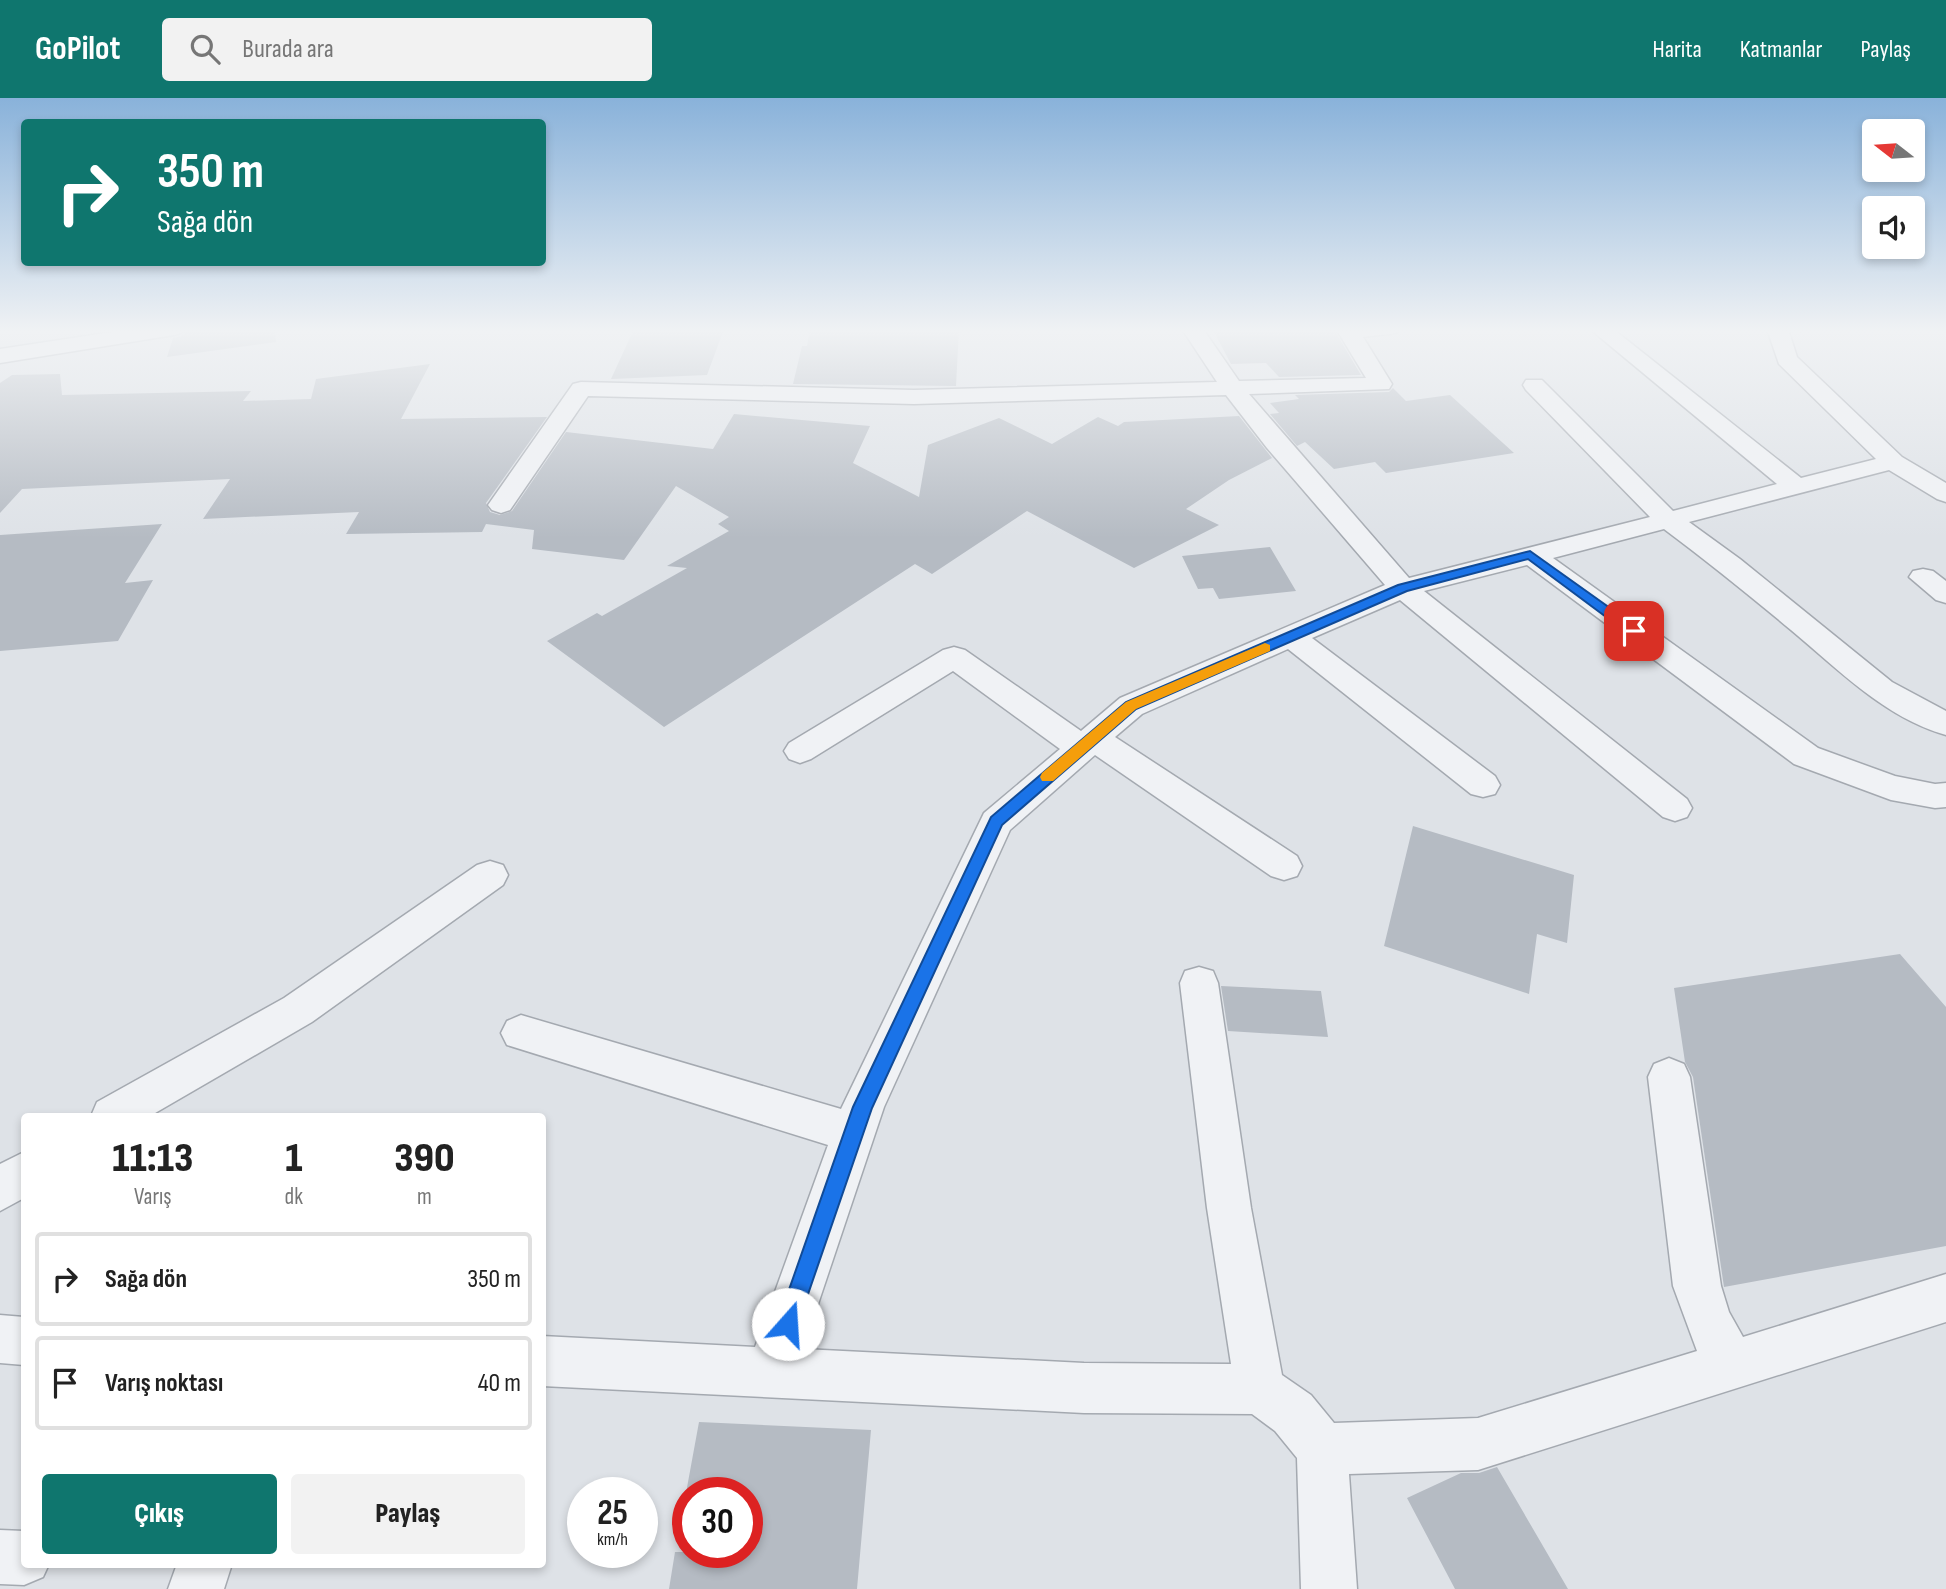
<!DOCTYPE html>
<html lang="tr">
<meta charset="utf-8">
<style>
body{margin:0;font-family:"Sofia Sans Condensed",sans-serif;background:#f2f2f2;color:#222;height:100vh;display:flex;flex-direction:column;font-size:26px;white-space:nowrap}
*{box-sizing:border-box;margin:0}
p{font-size:23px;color:#767676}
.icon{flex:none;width:38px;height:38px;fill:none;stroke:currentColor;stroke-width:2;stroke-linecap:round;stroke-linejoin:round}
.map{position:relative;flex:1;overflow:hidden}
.drawer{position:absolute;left:21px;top:1015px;width:525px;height:455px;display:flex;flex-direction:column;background:#fff;border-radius:7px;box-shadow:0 4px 10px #0003}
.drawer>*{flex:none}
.hud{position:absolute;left:21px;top:21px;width:525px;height:147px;border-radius:7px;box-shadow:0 4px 10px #0003;background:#0f766e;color:#fff;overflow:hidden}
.needle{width:46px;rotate:287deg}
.tools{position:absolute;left:1862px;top:21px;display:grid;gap:14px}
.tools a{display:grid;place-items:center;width:63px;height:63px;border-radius:7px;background:#fff;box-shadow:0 4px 10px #0003;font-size:35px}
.speed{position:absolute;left:567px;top:1379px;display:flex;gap:14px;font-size:35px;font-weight:700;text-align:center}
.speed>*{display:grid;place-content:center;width:91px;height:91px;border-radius:50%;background:#fff;box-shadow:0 4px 10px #0003;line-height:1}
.speed small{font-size:18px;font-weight:400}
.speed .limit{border:10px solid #d22;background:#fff;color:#111}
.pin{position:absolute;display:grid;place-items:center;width:60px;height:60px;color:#fff;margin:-30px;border-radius:14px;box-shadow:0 4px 10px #0006}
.me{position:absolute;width:77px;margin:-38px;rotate:19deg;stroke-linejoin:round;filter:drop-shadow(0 0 5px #0008)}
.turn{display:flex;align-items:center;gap:24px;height:147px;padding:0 21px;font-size:32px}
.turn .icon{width:91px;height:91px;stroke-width:2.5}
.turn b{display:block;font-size:49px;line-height:60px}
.eta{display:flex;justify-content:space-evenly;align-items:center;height:119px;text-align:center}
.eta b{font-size:42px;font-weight:800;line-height:49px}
.button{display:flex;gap:14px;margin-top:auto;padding:14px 21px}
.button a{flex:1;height:80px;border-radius:7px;background:#0f766e;color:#fff;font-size:28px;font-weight:800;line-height:80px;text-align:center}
.button a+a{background:#f2f2f2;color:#222}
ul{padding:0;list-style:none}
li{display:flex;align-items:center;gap:21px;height:94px;margin:0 14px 10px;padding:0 7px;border:4px solid #e0e0e0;border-radius:7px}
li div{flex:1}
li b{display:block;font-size:26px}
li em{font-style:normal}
header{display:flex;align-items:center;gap:42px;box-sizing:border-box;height:98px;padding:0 35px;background:#0f766e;color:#fff}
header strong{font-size:33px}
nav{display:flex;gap:38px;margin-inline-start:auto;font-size:24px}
.search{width:490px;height:63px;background:#f2f2f2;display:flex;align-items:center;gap:18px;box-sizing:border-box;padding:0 24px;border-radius:7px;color:#767676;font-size:26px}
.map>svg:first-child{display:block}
.building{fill:#b5bbc3}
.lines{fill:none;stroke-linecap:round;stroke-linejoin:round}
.minor-casing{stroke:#a4a9b0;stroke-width:3}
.path{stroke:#bcc0c5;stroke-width:2.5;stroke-dasharray:3.5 3.5;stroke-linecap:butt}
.minor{fill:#f0f2f5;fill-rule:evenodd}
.route{fill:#1a73e8;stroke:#114b97;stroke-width:2}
.slow{fill:#f59e0b}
</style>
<header>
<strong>GoPilot</strong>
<div class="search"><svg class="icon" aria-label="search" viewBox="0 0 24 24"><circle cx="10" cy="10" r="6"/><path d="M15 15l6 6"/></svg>Burada ara</div>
<nav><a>Harita</a><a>Katmanlar</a><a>Paylaş</a></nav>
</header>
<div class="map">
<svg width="1946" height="1491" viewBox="0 0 1946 1491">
<rect width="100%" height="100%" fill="#dee2e7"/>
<path class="building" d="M275,231L276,244L167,259L173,240L182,238L186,232Z
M634,231H724L707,277L611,281Z
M810,231H959L956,288L793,286L802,248H807Z
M1234,231H1337L1336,235L1361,277L1279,279L1266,265L1231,266L1213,232Z
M430,266L401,321L547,319L486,405L490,414L500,417L512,413L566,334L713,351L734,316L870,328L853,365L919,399L928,347L999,320L1052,346L1098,319L1118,328L1124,324L1239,318L1272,360L1229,382L1186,411L1219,427L1134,470L1027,413L932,476L915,466L664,629L547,543L597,515L602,518L687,470L667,468L729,433L718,426L729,419L676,388L624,462L532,451L534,432L486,426L482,434L346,436L359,414L203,421L230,381L22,391L0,415V285L12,277L60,276L62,297L251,293L243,303L311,301L316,281Z
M1393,290L1406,303L1450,297L1514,355L1386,375L1375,364L1334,371L1305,344L1297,348L1270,316L1279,315L1270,305L1299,301L1295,297L1389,294Z
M162,426L125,485L153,482L118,543L0,553V437Z
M1270,449L1296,493L1219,501L1213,490L1198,491L1182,458Z
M1413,728L1574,777L1567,845L1537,836L1529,896L1384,848Z
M1900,856L1946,909V1148L1724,1189L1693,979L1685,964L1674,890Z
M1221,888L1321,893L1328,939L1228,933Z
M699,1324L871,1332L857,1491H669L675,1454H747V1395H686Z
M1497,1369L1568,1491H1455L1407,1400L1461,1375H1479Z"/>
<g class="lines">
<defs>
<path id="minor" d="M132,231H184L181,235L174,237L0,265V251Z
M1182,231H1203L1239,283L1366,280L1338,234L1340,231H1399L1396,235L1363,239L1392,286L1389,291L1249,296L1409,480L1650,419L1526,292L1523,287L1526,282H1542L1673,413L1777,386L1590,231H1613L1801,380L1876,361L1779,266L1767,231H1788L1797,259L1902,359L1946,385V404L1937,401L1889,372L1689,424L1740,461L1892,584L1946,613V637C1885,620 1838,571 1791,532C1749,497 1707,463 1664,431L1553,460L1818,650L1895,678L1935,686L1946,685V709L1935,710L1891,702L1794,666L1527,467L1424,493L1687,701L1692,710L1687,719L1675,723L1663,719L1400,502L1312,540L1495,678L1500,687L1495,696L1483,699L1471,696L1288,551L1142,616L1115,639L1297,758L1302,768L1297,778L1284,782L1271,778L1095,657L1010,732L884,1009L803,1251L1084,1265L1231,1266L1207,1110L1180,885L1185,873L1199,869L1213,873L1218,885L1251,1110L1282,1277L1311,1297L1334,1325L1478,1320L1697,1253L1673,1188L1648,979L1654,966L1669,960L1684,966L1690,979L1721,1188L1729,1214L1743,1239L1946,1176V1224L1478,1372L1349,1376L1357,1491H1301L1297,1360L1275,1333L1252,1316L1084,1315L542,1288V1238L755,1249L828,1047L507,947L501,935L507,923L521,917L841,1011L984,715L1060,651L953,573L811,661L800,665L789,661L784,653L789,645L943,552L954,549L965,552L1081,633L1120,600L1385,487L1267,350L1226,297L914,306L588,298L510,412L501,415L492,412L488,407L573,286L581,284L914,292L1217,284Z
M1923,471L1933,473L1946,483V505L1936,502L1909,479L1913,473Z
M490,763L503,767L508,777L503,787L312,924L150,1018H91L97,1004L284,900L477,767Z
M24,1054V1100L0,1113V1066Z
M0,1217L24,1219V1267L0,1265Z
M0,1432L24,1433V1466H49L43,1479L24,1487L0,1486Z
M177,1466H232L224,1491H168Z"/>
</defs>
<use href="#minor" class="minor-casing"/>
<path class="path" d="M1800,233L1856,231"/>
<use href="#minor" class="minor"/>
</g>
<linearGradient id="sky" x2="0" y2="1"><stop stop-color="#89b2da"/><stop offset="0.53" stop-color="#f0f2f4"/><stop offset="1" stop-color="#f0f2f4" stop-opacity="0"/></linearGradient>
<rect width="1946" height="440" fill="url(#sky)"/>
<path class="route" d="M1530,453L1638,530V536H1629L1528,461L1407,493L1136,611L1002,727L872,1010L795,1234L788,1237L780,1234L777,1226L853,1009L991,719L1126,604L1398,487Z"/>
<path class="slow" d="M1265,545L1270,547V553L1136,611L1053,683H1042L1040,679L1042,675L1126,604Z"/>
</svg>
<div class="tools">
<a><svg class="needle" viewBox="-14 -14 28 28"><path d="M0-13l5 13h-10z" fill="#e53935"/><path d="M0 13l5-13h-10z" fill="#767676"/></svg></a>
<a><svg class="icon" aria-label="sound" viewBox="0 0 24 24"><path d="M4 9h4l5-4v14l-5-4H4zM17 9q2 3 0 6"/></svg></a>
</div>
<div class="speed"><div>25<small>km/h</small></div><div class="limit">30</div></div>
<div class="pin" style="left:1634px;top:533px;background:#d93025"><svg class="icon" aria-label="arrive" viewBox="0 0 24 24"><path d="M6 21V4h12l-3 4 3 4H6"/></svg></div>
<svg class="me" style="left:788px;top:1226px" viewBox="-20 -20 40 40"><circle r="19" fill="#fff"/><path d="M0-13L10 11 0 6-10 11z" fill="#1a73e8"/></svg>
<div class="hud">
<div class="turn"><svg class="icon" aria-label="right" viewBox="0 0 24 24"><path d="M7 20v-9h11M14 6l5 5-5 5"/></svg><div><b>350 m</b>Sağa dön</div></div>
</div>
<section class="drawer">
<div class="eta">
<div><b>11:13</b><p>Varış</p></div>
<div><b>1</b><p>dk</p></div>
<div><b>390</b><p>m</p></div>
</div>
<ul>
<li><svg class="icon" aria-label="right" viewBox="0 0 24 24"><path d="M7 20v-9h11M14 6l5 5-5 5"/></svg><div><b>Sağa dön</b></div><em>350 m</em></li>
<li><svg class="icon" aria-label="arrive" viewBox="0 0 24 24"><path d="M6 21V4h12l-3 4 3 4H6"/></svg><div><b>Varış noktası</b></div><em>40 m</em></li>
</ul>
<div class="button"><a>Çıkış</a><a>Paylaş</a></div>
</section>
</div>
